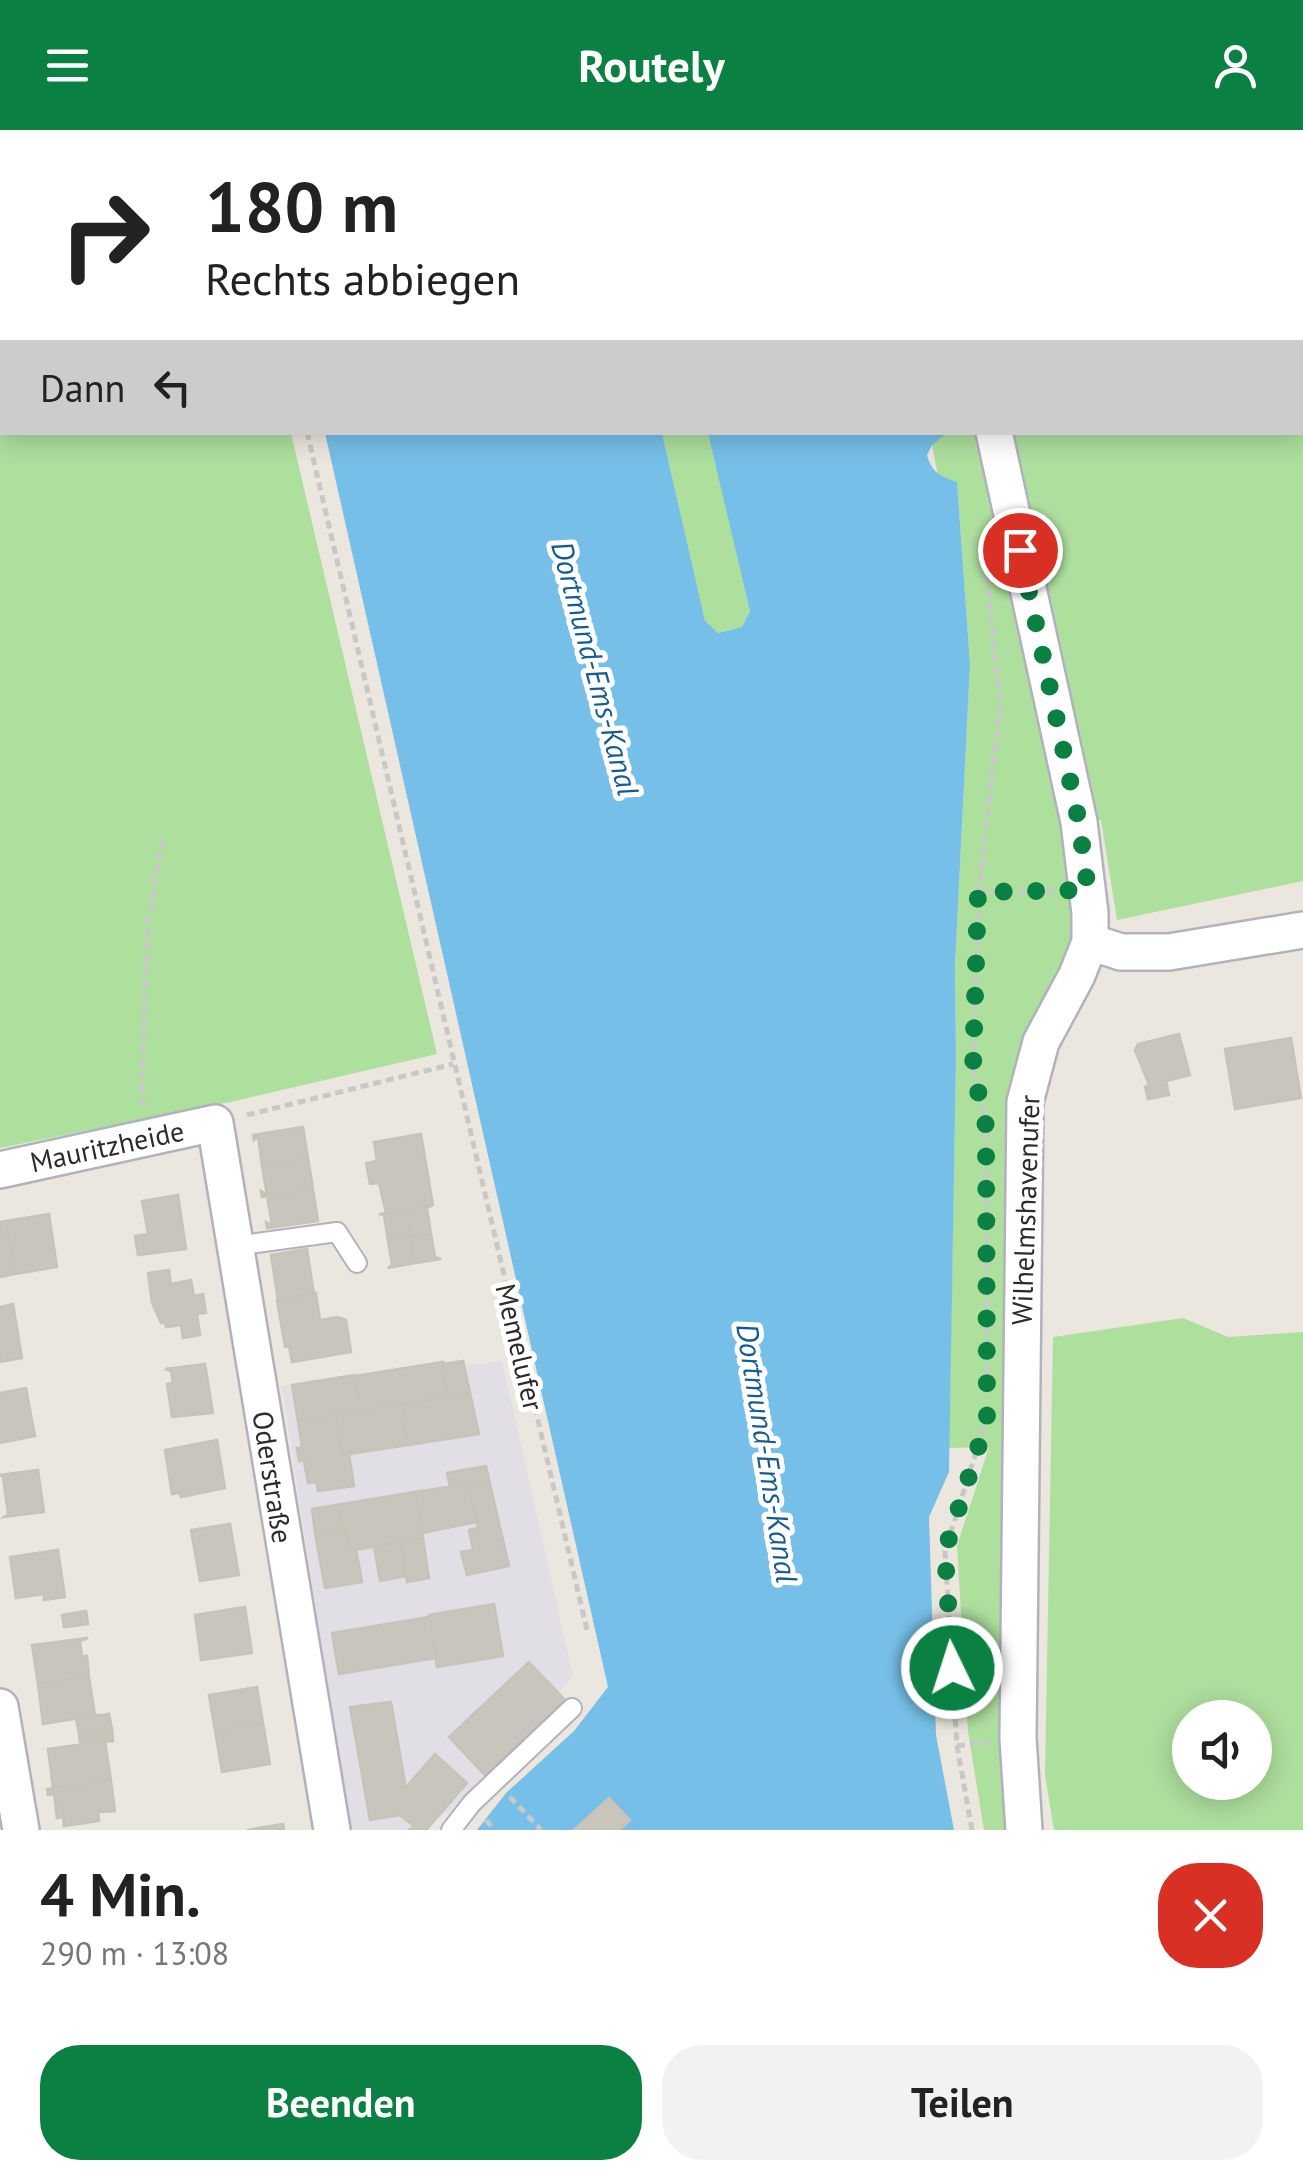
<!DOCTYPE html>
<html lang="de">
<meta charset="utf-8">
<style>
body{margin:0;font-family:"PT Sans",sans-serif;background:#f2f2f2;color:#222;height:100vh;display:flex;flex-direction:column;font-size:38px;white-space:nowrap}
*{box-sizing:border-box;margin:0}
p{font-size:32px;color:#767676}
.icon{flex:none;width:55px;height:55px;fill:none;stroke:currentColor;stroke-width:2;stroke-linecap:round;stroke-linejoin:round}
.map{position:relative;height:1700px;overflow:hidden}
.side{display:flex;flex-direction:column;background:#fff;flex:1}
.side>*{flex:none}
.guide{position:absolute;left:0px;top:0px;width:1305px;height:305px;box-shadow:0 5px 25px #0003;background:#fff;color:#222;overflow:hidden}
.buttons{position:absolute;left:1172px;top:1570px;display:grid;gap:20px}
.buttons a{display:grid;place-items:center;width:100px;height:100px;border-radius:50%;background:#fff;box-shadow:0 5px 25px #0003;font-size:50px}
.pin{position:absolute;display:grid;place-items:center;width:85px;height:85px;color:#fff;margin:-42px;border:5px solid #fff;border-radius:50%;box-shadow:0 2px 10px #0007}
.me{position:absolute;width:110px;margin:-55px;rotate:356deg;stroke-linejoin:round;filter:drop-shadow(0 0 8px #0008)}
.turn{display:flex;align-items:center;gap:35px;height:210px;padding:0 40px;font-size:45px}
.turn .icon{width:130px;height:130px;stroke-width:2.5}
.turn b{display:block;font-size:70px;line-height:85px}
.then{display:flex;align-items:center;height:95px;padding:0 40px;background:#0003;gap:20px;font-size:38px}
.round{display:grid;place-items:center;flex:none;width:105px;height:105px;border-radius:40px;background:#f2f2f2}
.headline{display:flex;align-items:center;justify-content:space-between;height:170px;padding:0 40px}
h1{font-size:60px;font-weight:700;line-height:75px}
.action{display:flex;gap:20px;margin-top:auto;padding:20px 40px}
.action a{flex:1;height:115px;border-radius:40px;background:#0b8043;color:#fff;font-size:40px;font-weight:700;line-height:115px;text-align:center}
.action a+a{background:#f2f2f2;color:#222}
header{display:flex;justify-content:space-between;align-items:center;height:130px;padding:0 40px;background:#0b8043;color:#fff;font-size:45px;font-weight:700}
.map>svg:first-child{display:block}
.industrial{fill:#e1dee5}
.green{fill:#addf9d;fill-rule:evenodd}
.water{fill:#76bfe8}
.building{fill:#c8c5bc;stroke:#c7c3b7;stroke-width:2.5}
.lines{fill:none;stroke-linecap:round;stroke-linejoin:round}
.service-casing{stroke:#b1b2be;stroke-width:22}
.minor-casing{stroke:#b1b2be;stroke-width:40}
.path{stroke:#c8c8c8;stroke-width:5;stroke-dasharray:8 5;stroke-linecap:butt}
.service{stroke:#fff;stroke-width:18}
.minor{stroke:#fff;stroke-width:35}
.route{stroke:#0b8043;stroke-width:18;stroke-dasharray:0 32.4}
.labels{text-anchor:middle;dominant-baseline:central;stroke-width:10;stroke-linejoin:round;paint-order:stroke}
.street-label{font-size:28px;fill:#2b2b2b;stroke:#fff}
.water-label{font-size:30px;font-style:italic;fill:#155c95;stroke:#fff}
</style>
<header><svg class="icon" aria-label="menu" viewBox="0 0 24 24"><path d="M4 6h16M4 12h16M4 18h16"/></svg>Routely<svg class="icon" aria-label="person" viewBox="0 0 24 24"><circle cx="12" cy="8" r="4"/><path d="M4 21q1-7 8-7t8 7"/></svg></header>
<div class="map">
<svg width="1303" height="1700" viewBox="0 0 1303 1700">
<rect width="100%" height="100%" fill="#ece7de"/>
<path class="industrial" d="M502,1231L573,1546L469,1664L425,1700H349L282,1256Z"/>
<path class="green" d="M873,0H1257L1258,2H873Z
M0,41L2,302L291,303L437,924L235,971L0,1018Z
M1303,101V751L1117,790L1101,690L1064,689L1075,809L1063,841L1026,909L1010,968L1012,1700H984L968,1602L957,1416L989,1317L949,1318L956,927L955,837L970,534L957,352L938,346L932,315L947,302H1302Z
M662,303H709L750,481L742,497L718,503L705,492Z
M1183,1188L1228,1207L1303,1202V1700H1054L1045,1645L1053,1207ZM1190,1588H1255V1652H1190Z"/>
<path class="water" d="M25,0H594L595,2H26Z
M639,0H873V2H639Z
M325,303H662L705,491L718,503L742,497L750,481L708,303H947L932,315L927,325C932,343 940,346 957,352L970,534L955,836L956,927L949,1342L929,1387L936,1605L954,1700H477L506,1663L574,1601L608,1557Z"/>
<path class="building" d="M1179,904L1190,945L1166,951L1169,965L1148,969L1145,957L1149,955L1135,920L1138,914Z
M1291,908L1301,968L1235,979L1225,919Z
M303,997L308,1028L262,1036L258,1006L254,1010L253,1005Z
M421,1004L433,1075L386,1083L379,1053L370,1054L366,1033L377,1031L374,1012Z
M308,1028L313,1059L262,1067L261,1061L267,1065L262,1036Z
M313,1059L318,1091L267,1098L266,1092L272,1095L267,1066Z
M178,1065L186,1119L138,1125L135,1106L148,1104L142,1071Z
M433,1075L427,1078L431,1104L411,1107L406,1080Z
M406,1080L411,1107L388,1111L384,1085L379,1084Z
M49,1084L57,1137L15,1144L6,1091Z
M6,1091L15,1144L0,1147V1092Z
M431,1104L435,1127L441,1129L415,1133L411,1107Z
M411,1107L415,1133L388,1138L392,1135L388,1111Z
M307,1119L314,1164L278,1170L271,1125Z
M169,1140L171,1154L191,1150L194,1166L203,1164L206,1183L197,1184L200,1205L183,1208L181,1195L166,1197L165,1193H161L152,1173L148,1143Z
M316,1163L320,1190L338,1187L346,1190L351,1222L292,1232L289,1216L285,1217L277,1170Z
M13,1174L22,1228L0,1232V1177Z
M463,1231L470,1263L448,1266L443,1234Z
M443,1232L448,1266L361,1281L355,1246Z
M205,1234L213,1283L172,1287L167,1254L173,1253L171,1241L165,1239Z
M355,1245L361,1281L298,1291L292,1255Z
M26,1258L35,1306L0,1313V1263Z
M470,1263L479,1304L408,1315L402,1274Z
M402,1274L408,1315L343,1325L336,1285Z
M336,1285L343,1325L349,1324L354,1356L318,1361L316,1352L308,1353L304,1331H299L297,1318H302L298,1291Z
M217,1310L225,1358L181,1367L180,1363L172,1364L165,1320Z
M486,1336L489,1350L450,1357L447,1343Z
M38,1340L44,1382L4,1387L8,1384L3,1347L0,1345Z
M489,1350L509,1436L467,1445L461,1422L473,1420L469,1400L478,1398L468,1354Z
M468,1354L476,1392L422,1403L415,1362Z
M415,1362L423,1408L349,1421L336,1375Z
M336,1375L340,1399L315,1403L312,1379Z
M230,1394L239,1445L200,1451L191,1400Z
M345,1398L349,1421L356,1419L362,1452L325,1458L315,1403Z
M423,1408L429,1448L407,1452L400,1412Z
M400,1412L406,1446L380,1451L374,1416Z
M58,1420L65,1467L44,1470V1464L16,1468L10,1427Z
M494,1474L503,1526L437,1537L429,1485Z
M245,1477L252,1523L201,1530L195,1485Z
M86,1481L88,1494L64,1497L62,1485Z
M429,1487L436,1528L339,1544L332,1503Z
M88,1508L80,1511L82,1526H87L89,1547L38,1554L32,1515Z
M529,1532L565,1570L485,1645L449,1607Z
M89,1547L95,1585H99L43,1594L38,1554Z
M257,1557L263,1593L215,1601L209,1565Z
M391,1572L405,1653L401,1663L435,1624L467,1653L426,1700H409L414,1696L400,1685L370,1690L350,1577Z
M109,1584L112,1599L79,1603L76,1589Z
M263,1593L270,1634L222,1642L215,1601Z
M112,1599L113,1611L80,1614L79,1603Z
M105,1611L111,1651L53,1658L48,1619Z
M111,1651L115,1681L98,1682L99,1691L64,1696L63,1687L57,1688L54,1664L48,1665L47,1659Z
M609,1668L630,1690L619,1700H574Z
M283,1694L284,1700H247Z"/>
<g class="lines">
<defs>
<path id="service" d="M10,0V2
M235,1116L337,1102L357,1133
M451,1700L472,1673L572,1578"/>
<path id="minor" d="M926,0L927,2
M994,302L1079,692L1090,783V812L1077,845L1041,912L1025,972L1018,1608L1024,1700
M1090,812L1121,822H1169L1303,800
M0,1040L215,993L332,1700
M0,1577L21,1700"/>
</defs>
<use href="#service" class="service-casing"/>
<use href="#minor" class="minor-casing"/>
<path class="path" d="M307,302L587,1500
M984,420L1000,573L979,762L973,939L986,996L987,1246
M979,762L1056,761
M144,975L141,965L148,793L163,707
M247,985L453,934
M957,1616L988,1612
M510,1667L541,1700
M486,1690L494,1700
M972,1700L957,1616L945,1421L987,1287"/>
<use href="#service" class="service"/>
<use href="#minor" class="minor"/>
</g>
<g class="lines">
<path class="route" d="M952,1538L945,1421L987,1290L986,996L973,939L978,762L1088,760L1079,692L1020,420"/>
</g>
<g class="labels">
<g class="street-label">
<text transform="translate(107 1016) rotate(-12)">Mauritzheide</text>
<text transform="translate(1025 1080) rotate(-88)">Wilhelmshavenufer</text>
<text transform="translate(520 1217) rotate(77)">Memelufer</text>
<text transform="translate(273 1347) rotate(81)">Oderstraße</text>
</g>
<g class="water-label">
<text transform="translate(596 538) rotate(75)">Dortmund-Ems-Kanal</text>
<text transform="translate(768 1323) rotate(81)">Dortmund-Ems-Kanal</text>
</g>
</g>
</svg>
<div class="buttons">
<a><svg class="icon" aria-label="sound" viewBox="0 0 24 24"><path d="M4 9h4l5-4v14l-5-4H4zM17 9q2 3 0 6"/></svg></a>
</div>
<div class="pin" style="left:1020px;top:420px;background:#d93025"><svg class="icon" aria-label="arrive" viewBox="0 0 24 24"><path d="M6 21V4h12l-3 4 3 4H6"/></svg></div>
<svg class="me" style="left:952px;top:1538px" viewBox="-20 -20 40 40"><circle r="17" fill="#0b8043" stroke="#fff" stroke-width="3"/><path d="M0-11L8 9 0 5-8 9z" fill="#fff"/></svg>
<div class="guide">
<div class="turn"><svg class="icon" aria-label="right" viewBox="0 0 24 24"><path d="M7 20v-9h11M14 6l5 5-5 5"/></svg><div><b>180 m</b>Rechts abbiegen</div></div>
<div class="then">Dann<svg class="icon" aria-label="left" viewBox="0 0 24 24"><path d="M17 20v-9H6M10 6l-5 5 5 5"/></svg></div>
</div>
</div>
<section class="side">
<div class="headline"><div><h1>4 Min.</h1><p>290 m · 13:08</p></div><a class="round" style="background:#d93025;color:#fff"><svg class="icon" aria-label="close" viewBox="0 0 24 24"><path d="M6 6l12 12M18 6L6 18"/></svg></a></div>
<div class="action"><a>Beenden</a><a>Teilen</a></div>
</section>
